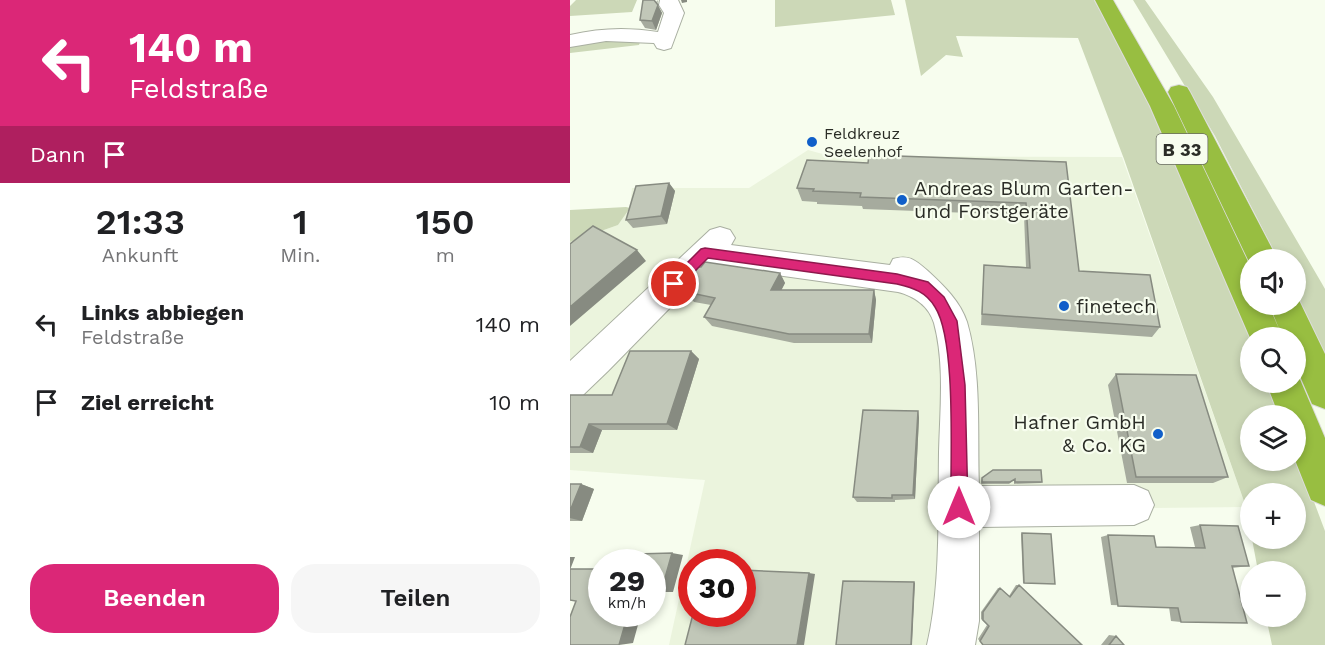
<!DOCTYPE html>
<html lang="de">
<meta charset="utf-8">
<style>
body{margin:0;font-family:"Work Sans",sans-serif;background:#f6f6f6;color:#202124;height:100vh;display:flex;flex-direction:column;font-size:22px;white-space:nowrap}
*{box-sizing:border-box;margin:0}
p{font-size:20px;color:#757577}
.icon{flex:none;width:33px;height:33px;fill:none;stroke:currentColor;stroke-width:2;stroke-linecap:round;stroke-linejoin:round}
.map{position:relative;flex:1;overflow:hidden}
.panel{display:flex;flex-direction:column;background:#fff;width:570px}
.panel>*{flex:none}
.top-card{background:#db2777;color:#fff;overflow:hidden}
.tools{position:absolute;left:670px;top:249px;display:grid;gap:12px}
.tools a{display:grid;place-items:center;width:66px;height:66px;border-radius:50%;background:#fff;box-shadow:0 3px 9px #0003;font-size:30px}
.speed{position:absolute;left:18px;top:549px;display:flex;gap:12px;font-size:30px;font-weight:700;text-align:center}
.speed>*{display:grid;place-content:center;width:78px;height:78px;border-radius:50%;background:#fff;box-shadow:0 3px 9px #0003;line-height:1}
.speed small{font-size:15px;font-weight:400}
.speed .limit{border:9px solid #d22;background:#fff;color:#111}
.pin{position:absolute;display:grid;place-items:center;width:51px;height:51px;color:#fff;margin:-26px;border:3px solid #fff;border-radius:50%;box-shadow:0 2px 6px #0007}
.me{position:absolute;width:66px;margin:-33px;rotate:0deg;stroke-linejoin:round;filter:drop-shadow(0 0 4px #0008)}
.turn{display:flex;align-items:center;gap:21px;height:126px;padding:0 30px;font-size:27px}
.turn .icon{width:78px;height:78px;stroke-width:2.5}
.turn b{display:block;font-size:42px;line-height:51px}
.then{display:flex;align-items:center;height:57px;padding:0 30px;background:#0003;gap:12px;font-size:22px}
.eta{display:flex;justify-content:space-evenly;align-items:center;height:102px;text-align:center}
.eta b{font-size:36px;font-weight:600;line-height:42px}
.action{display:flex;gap:12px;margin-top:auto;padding:12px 30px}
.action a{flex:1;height:69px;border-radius:24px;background:#db2777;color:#fff;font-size:24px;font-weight:600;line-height:69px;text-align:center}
.action a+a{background:#f6f6f6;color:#202124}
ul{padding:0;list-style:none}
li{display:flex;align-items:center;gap:18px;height:78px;padding:0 30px}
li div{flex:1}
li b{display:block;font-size:22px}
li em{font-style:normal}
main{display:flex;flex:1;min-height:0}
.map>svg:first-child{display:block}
.built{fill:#ebf4dd;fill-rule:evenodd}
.green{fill:#ccd8b7}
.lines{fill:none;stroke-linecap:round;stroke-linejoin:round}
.minor-casing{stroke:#a9afa1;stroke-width:2}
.highway-casing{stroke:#dddddc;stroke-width:2}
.minor{fill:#fff;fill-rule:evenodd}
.highway{fill:#98be41;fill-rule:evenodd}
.wall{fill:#a6ab9e}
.shaded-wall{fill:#878b81}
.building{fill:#c1c7b8;stroke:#878b81;stroke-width:1.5}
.route{fill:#db2777;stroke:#8e194d;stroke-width:1.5}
.poi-dot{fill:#105fc9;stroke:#f7fdee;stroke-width:2}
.labels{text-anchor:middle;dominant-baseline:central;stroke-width:4.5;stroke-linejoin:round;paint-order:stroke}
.far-poi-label{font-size:16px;fill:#2a2c26;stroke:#f7fdee;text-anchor:start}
.shield{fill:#f7fdee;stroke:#686b62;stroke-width:1.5}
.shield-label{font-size:18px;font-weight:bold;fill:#2a2c26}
.poi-label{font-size:20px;fill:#2a2c26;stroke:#f7fdee;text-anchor:start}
</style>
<main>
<section class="panel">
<div class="top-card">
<div class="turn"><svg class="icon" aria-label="left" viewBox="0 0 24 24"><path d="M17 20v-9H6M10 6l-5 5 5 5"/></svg><div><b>140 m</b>Feldstraße</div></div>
<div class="then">Dann<svg class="icon" aria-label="arrive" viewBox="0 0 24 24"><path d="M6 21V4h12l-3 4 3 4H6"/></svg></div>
</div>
<div class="eta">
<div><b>21:33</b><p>Ankunft</p></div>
<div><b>1</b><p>Min.</p></div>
<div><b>150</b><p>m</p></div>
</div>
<ul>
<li><svg class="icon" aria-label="left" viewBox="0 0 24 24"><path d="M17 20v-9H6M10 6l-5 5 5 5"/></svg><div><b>Links abbiegen</b><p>Feldstraße</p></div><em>140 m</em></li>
<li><svg class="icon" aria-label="arrive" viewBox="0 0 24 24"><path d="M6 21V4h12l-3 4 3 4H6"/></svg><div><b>Ziel erreicht</b></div><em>10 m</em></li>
</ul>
<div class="action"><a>Beenden</a><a>Teilen</a></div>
</section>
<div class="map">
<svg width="755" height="645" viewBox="0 0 755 645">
<rect width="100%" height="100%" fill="#f7fdee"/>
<path class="built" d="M238,150L260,156L552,157L676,507L403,510L371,645H99L135,480L0,470V242L48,225L60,208L62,188H179ZM122,562H172V614H122Z"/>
<path class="green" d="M6,0H67L62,12L0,16V6Z
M205,0H321L325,15L205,27Z
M335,0H524L565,74L610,169L681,338V382L699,383L711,415L681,416V460H726V454L755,531V645H702L696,617L726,616V572L688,571L682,539L726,538V494H681V533L676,507L554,159L508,38L386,36L393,57L376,55L351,76Z
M563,0H575L643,97L751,282L755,289V354L726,294V260L708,259L645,136Z
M72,36L69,45L0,53V46L3,44Z
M56,207L60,208L48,225L0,242V210Z"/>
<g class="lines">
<defs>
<path id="minor" d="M90,0H108L114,13L101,48L94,50L87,48L84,43L36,41L0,47V35C29,28 58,27 88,32L94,13L89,5Z
M150,227L160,230L165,238L161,245L320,265L323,259C340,254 346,261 359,272C374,286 390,301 397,322C412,374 407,433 409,486L564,485L578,491L584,505L578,519L564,525L409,527V621L405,645H357C371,586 368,513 369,452C370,410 375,364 364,323C359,306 344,296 328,292L141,266L38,371L13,395L0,399V361L140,230Z"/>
<path id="highway" d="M525,0H543L604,106L681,268V304H698L710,331L699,304H726V294L755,354V409L742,404L726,367V338H681V340L580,106Z
M609,85L617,87L620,92L708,260H681V266L598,92L601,87Z
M726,370L755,438V506L741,500L725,460L726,416H709L696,382H726Z"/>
</defs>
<use href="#minor" class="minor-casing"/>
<use href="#highway" class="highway-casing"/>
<use href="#minor" class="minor"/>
<use href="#highway" class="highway"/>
</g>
<path class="wall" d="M88,0L87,5L92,13L86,30L75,28L70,20Z
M496,162L509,271L590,327L582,337L411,325L414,265L456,267L454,215L293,209L292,206L247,204V202L232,201L227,188L298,163Z
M99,183L105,191L97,224L63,228L56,220Z
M210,273L215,283L211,290H304L306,300L302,343H224L142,326L134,317L141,305L124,302L116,292L117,290L115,287Z
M121,351L129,359L107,430H32L23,453H0V395H42Z
M546,374L658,477L643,483H557L538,385Z
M348,411L349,418L345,499L325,500V502H287L283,497Z
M423,470L472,482L471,483L444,484V480L439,484H411L412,478Z
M0,484H11L24,489L12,521H0Z
M630,525L679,566L662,568L611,622L601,621L599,607L541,605L531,537L538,535L586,547H625L620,527Z
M452,533L485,584L453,583L451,534Z
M446,585H449L413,645L408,639L417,625L411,619V612L428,588H430L439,596Z
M539,635L546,636L554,645H531Z"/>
<path class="shaded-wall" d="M111,0H117V2L112,3Z
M88,5L92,13L86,30L82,21Z
M99,183L105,191L97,224L91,216Z
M67,250L76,261L0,326V307Z
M210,273L215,283L207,299L201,290Z
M304,290L306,300L302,343L299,334Z
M121,351L129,359L107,430L97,424Z
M348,411L349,418L345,499L343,495Z
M19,424L32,430L23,453L10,447Z
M11,484L24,489L12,521L0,518V511Z
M102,553L113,555L103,592H91Z
M0,557H5L0,570Z
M239,573L245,574L234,645H227Z
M344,582L345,583L342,645H341Z
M58,614H71L63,643L49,645Z"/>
<path class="building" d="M73,0H84L88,5L82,21L70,20Z
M299,155L496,162L509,271L580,275L590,327L412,314L414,265L460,268L456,203L290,197L291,193L243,191L244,189L227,188L237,160L298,163Z
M99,183L91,216L56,220L66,186Z
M23,226L67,250L0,307V244Z
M135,262L210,273L201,290H304L299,334H219L134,317L145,298L116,292L118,288L115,287L128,267H131Z
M60,351H121L97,424H19L10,447H0V395H42Z
M546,374L626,375L658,477H566Z
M293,410L348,411L343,495H322V498L283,497Z
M423,470H471L472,482H445V479L440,482H412V478Z
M0,484H11L0,511Z
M630,525L668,526L679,566H662L677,623L611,622L608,608L548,606L538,535L584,536L586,547L635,548Z
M452,533L481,534L485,584L454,583Z
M102,553L91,592L82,591V562H63L66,554Z
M0,569H32V614H58L49,645H0V617L6,601L0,600Z
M172,570L239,573L227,645H115L123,614H172Z
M273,581L344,582L341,645H266Z
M449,585L512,645H413L410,641L419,626L413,620V612L430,588L440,597Z
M546,636L554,645H539Z"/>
<path class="route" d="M135,248L327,274L358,282L374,297L387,321L395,385L398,507L395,513L389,516L383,513L381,507C380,463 387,341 365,307C356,292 344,288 327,284L138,258L109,287H100L98,284L100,280L131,249Z"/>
<g class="poi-dot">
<circle cx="242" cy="142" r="6"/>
<circle cx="332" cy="200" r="6"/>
<circle cx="494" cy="306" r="6"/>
<circle cx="588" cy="434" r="6"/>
</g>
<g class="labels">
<g class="far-poi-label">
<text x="254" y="133">Feldkreuz<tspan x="254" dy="18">Seelenhof</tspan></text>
</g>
<rect class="shield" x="586.5" y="134" width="51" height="30" rx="4.5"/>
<g class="shield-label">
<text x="612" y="149">B 33</text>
</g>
<g class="poi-label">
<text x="344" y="188">Andreas Blum Garten-<tspan x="344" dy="23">und Forstgeräte</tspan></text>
<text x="506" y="306">finetech</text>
<text x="576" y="422" text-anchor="end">Hafner GmbH<tspan x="576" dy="23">&amp; Co. KG</tspan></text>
</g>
</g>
</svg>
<div class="tools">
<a><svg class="icon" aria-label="sound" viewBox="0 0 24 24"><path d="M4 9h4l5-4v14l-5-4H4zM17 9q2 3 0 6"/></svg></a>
<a><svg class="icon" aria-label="search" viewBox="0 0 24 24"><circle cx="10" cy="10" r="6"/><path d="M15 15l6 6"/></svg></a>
<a><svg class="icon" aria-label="layers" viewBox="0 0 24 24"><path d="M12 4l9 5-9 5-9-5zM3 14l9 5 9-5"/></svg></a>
<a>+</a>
<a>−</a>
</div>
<div class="speed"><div>29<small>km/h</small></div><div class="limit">30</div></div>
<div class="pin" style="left:104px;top:284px;background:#d93025"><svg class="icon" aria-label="arrive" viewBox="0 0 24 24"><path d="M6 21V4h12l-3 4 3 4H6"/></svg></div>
<svg class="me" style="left:389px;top:507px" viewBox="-20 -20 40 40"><circle r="19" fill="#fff"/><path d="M0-13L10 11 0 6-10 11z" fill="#db2777"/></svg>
</div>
</main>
